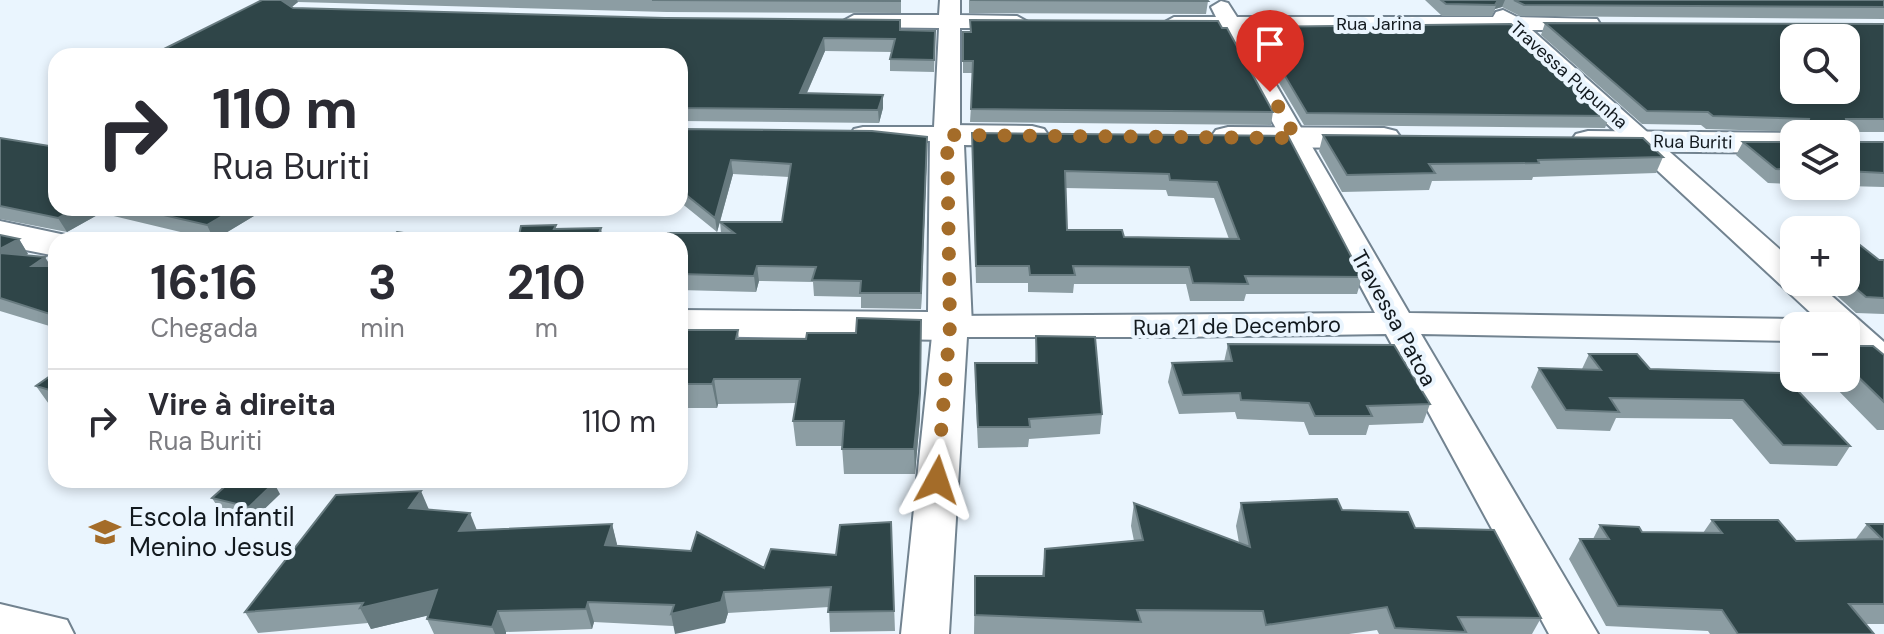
<!DOCTYPE html>
<html lang="pt">
<meta charset="utf-8">
<style>
body{margin:0;font-family:"DM Sans",sans-serif;background:#f7f7f7;color:#2b2b33;height:100vh;display:flex;flex-direction:column;font-size:30px;white-space:nowrap}
*{box-sizing:border-box;margin:0}
p{font-size:26px;color:#7c7c81}
.icon{flex:none;width:44px;height:44px;fill:none;stroke:currentColor;stroke-width:2;stroke-linecap:round;stroke-linejoin:round}
.map{position:relative;flex:1;overflow:hidden}
.details{position:absolute;left:48px;top:232px;width:640px;height:256px;display:flex;flex-direction:column;background:#fff;border-radius:24px;box-shadow:0 4px 12px #0003}
.details>*{flex:none}
.hud{position:absolute;left:48px;top:48px;width:640px;height:168px;border-radius:24px;box-shadow:0 4px 12px #0003;background:#fff;color:#2b2b33;overflow:hidden}
.fabs{position:absolute;left:1780px;top:24px;display:grid;gap:16px}
.fabs a{display:grid;place-items:center;width:80px;height:80px;border-radius:16px;background:#fff;box-shadow:0 4px 12px #0003;font-size:40px}
.pin{position:absolute;display:grid;place-items:center;width:68px;height:68px;color:#fff;margin:-82px -34px;border-radius:50% 50% 50% 0;rotate:-45deg;box-shadow:0 0 8px #0007}
.pin .icon{rotate:45deg}
.me{position:absolute;width:88px;margin:-44px;rotate:5deg;stroke-linejoin:round;filter:drop-shadow(0 0 6px #0008)}
.turn{display:flex;align-items:center;gap:28px;height:168px;padding:0 32px;font-size:36px}
.turn .icon{width:104px;height:104px;stroke-width:2.5}
.turn b{display:block;font-size:56px;line-height:68px}
.eta{display:flex;justify-content:space-evenly;align-items:center;height:136px;text-align:center}
.eta b{font-size:48px;font-weight:700;line-height:56px}
ul{padding:0;list-style:none}
li{display:flex;align-items:center;gap:24px;height:104px;padding:0 32px;border-top:2px solid #e1e1e2}
li div{flex:1}
li b{display:block;font-size:30px}
li em{font-style:normal}
.map>svg:first-child{display:block}
.lines{fill:none;stroke-linecap:round;stroke-linejoin:round}
.street-casing{stroke:#728390;stroke-width:4}
.secondary-casing{stroke:#728390;stroke-width:4}
.street{fill:#fff;fill-rule:evenodd}
.secondary{fill:#fff;fill-rule:evenodd}
.wall{fill:#8c9da3;fill-rule:evenodd}
.shaded-wall{fill:#677a7f}
.building{fill:#2f4548;stroke:#677a7f;stroke-width:2;fill-rule:evenodd}
.route{stroke:#a46c29;stroke-width:14;stroke-dasharray:0 25.2}
.labels{text-anchor:middle;dominant-baseline:central;stroke-width:8;stroke-linejoin:round;paint-order:stroke}
.far-street-label{font-size:18px;fill:#12191e;stroke:#eaf5fe}
.street-label{font-size:22px;fill:#12191e;stroke:#eaf5fe}
.near-poi-label{font-size:26px;fill:#12191e;stroke:#eaf5fe;text-anchor:start}
</style>
<div class="map">
<svg width="1884" height="634" viewBox="0 0 1884 634">
<rect width="100%" height="100%" fill="#eaf5fe"/>
<g class="lines">
<defs>
<path id="street" d="M940,0H960V15L1017,16L1028,22L1017,28H960V135L956,141H854L850,135L854,129L863,127H934L939,28L854,27L843,21L854,15H939Z
M1221,1L1228,3L1237,17H1493L1496,12L1503,10L1517,17L1597,19L1600,24L1597,29L1589,30H1532L1794,262V282H1816L1884,342V372L1871,369L1846,346V326H1825L1506,30H1244L1409,313L1794,319L1809,326H1794V341L1421,334L1598,634H1549L1386,334L1173,337H967L949,634H901L933,326L938,319L950,316L1375,313L1223,30L1174,29L1163,23L1174,17H1216L1211,7Z
M0,604L67,620L74,634H0Z"/>
<path id="secondary" d="M947,125L1032,126L1044,129L1049,136L1044,143L1032,146L964,145L972,326L966,336L950,340L680,336V310L928,312L930,135L935,128Z
M1228,127L1384,128L1396,131L1401,138L1396,145L1384,148L1228,147L1216,144L1211,137L1216,130Z
M1588,131L1794,133L1799,134H1794V153L1588,151L1576,148L1571,141L1576,134Z
M0,221L70,236L73,240H56V256L0,245Z"/>
</defs>
<use href="#street" class="street-casing"/>
<use href="#secondary" class="secondary-casing"/>
<use href="#street" class="street"/>
<use href="#secondary" class="secondary"/>
</g>
<path class="wall" d="M262,0H901V13L667,12L298,2L292,7L293,8L900,30L935,43L934,72L890,71V59L892,52L825,51L807,93L883,108L879,123L680,121V56H150Z
M969,0H1207L1208,1L1206,14L969,13Z
M1425,0H1884V19L1520,16L1502,7L1495,9L1492,16H1442Z
M1545,23L1884,24V132H1851L1852,142H1884V187L1846,186V134H1799L1800,132L1706,129L1701,125L1642,124L1541,35Z
M1256,27L1607,111L1606,113L1610,116L1605,128L1304,125L1253,39Z
M963,32L1273,112L1271,125L970,122L973,73H963Z
M680,129L927,150L921,309L861,308V297L814,296L813,282L759,281L756,292L680,290V240L721,233L720,222L717,232L680,202ZM733,174L789,177L782,222H720Z
M972,133L1288,136L1362,277L1357,294H1246L1244,301H1190L1186,284H1074L1073,293L1028,292V283H976ZM1065,188L1166,190L1168,196L1214,198L1229,239L1124,237L1067,230Z
M1323,135L1663,157L1656,173L1533,177L1532,180L1432,181L1429,190L1342,192L1319,151Z
M0,138L56,208H267L214,240L101,213L67,232L0,219Z
M1743,142H1794V184L1768,183L1736,155Z
M1793,233H1794V256L1784,247Z
M1846,234L1879,260H1884V314L1856,313L1822,282H1846Z
M0,235L19,239L28,254L25,255L51,266H56V328L0,311Z
M921,320L920,418L915,474H844L842,446H796L793,421L796,403L718,404L717,408H680V341L738,330L739,339H806L856,333Z
M1036,336L1102,414L1100,434L1029,439L1028,447L978,448L975,383V363H1035Z
M1228,344L1430,404L1423,423L1369,425L1366,435H1309L1304,422L1237,419L1235,412L1179,414L1168,382L1172,363L1224,362Z
M1846,346L1884,355V430H1877L1826,378H1846Z
M1589,354L1650,369L1781,373L1850,446L1837,466L1770,464L1732,419L1616,418L1610,431L1557,429L1531,387L1539,368L1582,369Z
M56,372V414L36,386Z
M280,494L255,518L219,509L212,498Z
M1134,503L1239,543L1236,526L1241,503L1342,510L1415,528L1541,618L1532,634H1379L1377,630L1349,634H974L975,576H1042L1045,549L1134,541L1131,526Z
M429,510L477,530L612,524L617,546L764,568L836,555L891,522L895,631L830,632L829,607L728,613L725,623L673,626L594,622L592,629L506,632V634H434L427,619L429,615L371,629L368,623L258,633L245,612Z
M1712,520L1796,541L1855,540L1867,524H1884V624H1865L1874,634H1710L1708,631L1606,626L1569,559L1580,539H1593L1600,525L1642,532L1703,533Z"/>
<path class="shaded-wall" d="M281,0H297L298,2L285,12Z
M1498,0H1505L1502,7L1495,9L1492,16Z
M824,38L825,51L801,106L800,93Z
M883,95V108L879,123L878,110Z
M927,137V150L921,309V293Z
M731,160L733,174L717,232L715,218Z
M76,208H98L101,213L67,232L58,218Z
M236,208H267L214,240L207,225Z
M601,228L603,240H596Z
M19,239L28,254L4,267L0,262V249Z
M45,257L55,273L32,266Z
M757,266L759,281L756,292L754,276Z
M921,320L920,418L915,474L914,449Z
M714,379L718,404L717,408L712,384Z
M274,483L280,494L255,518L249,507Z
M421,491L430,512L409,508Z
M470,513L478,533L459,531Z
M612,524L617,544L611,565L605,545Z
M437,590L447,611L371,629L360,608Z
M724,592L728,613L725,623L675,634L671,614Z
M588,602L594,622L592,629L586,609Z
M498,611L506,632V634H495L492,627Z"/>
<path class="building" d="M262,0H281L293,8L665,18L900,20V30L935,31L934,60L890,59L895,39L824,38L800,93L883,95L878,110L680,108V56H150Z
M652,0H900V1Z
M970,0H1207L1208,1Z
M1441,0H1498L1495,5L1446,4Z
M1514,0H1884V7L1524,5Z
M970,20L1218,21L1222,28H1227L1273,112L971,109L973,61H963V32H971Z
M1545,23L1884,24V119H1846L1847,123L1851,124L1852,142H1884V173L1846,171V134H1804V124L1808,123L1809,119L1713,116L1708,112L1647,111ZM1794,38H1846V90H1794Z
M1511,24L1607,111L1603,110L1610,116L1307,113L1256,27Z
M680,129L872,131L927,137L921,293H860L861,281L812,280L816,267L757,266L754,276L680,274V240H666L668,233H734L720,222H782L791,164L731,160L715,218L680,190Z
M972,133L1288,136L1362,277L1245,276L1248,284L1193,283L1189,267L1073,266L1075,275H1030L1029,266H976ZM1065,171L1169,174L1170,180L1217,182L1239,239L1124,237L1122,230H1067Z
M1323,135L1643,138L1663,157L1538,160L1539,163L1429,164L1435,173L1347,175Z
M0,138L56,147V208H76L58,218L0,206Z
M1743,142H1794V170L1776,169Z
M133,208H236L207,225Z
M556,225L554,229L601,228L596,240H518L521,226Z
M397,232L451,240H389Z
M1846,234L1879,260H1884V298L1866,297L1846,280Z
M0,235L19,239L0,249Z
M0,253L45,257L32,266H56V316L0,298Z
M857,318L921,320L920,393L914,449H842L844,421H793L800,379H714L712,384H680V341H683L686,330H738L736,339H806L807,333H856Z
M1036,336L1095,337L1102,414L1029,419L1030,427H978L975,363H1037Z
M1228,344L1394,345L1430,404L1367,406L1372,416H1315L1309,403L1241,400L1240,393L1183,395L1172,363L1232,361Z
M1846,346H1873L1884,355V402L1846,365Z
M1589,354H1637L1650,369L1781,373L1850,446L1783,445L1743,400L1610,398L1619,412L1566,410L1539,368L1601,370Z
M56,372V392L36,386Z
M232,480H259L274,483L249,507L212,498Z
M421,491L409,508L470,513L459,531L612,524L605,545L691,551L697,532L764,568L771,549L836,555L840,525L891,522L894,611L828,612L831,587L724,592L721,602L671,614L674,605L588,602L586,609L498,611L492,627L427,619L437,590L360,608L363,603L245,612L336,495Z
M1337,499L1342,510L1408,512L1415,528L1494,530L1541,618L1458,617L1466,632L1395,628L1387,607L1266,625L1263,611L1137,610L1141,622L975,615V576H1044L1045,549L1143,540L1134,503L1250,547L1241,503Z
M1712,520H1778L1796,541L1882,539L1867,524H1884V604H1849L1874,634H1738L1722,610L1618,606L1580,539H1609L1600,525L1639,527L1642,532L1722,533Z"/>
<g class="lines">
<path class="route" d="M937,480L950,326L947,135L1296,138L1270,92"/>
</g>
<defs>
<symbol id="school-bare" viewBox="-9 -9 18 18"><path d="M0-5L7-2L0 1L-7-2ZM-4 1L0 2.5L4 1V4Q0 6-4 4Z" fill="#a46c29" stroke="#eaf5fe" stroke-width="2.5" paint-order="stroke"/></symbol>
</defs>
<g fill-rule="evenodd">
<use href="#school-bare" x="83" y="510" width="44" height="44"/>
</g>
<g class="labels">
<g class="far-street-label">
<text x="1379" y="24">Rua Jarina</text>
<text transform="translate(1569 75) rotate(42)">Travessa Pupunha</text>
<text transform="translate(1693 142) rotate(1)">Rua Buriti</text>
</g>
<g class="street-label">
<text transform="translate(1394 318) rotate(61)">Travessa Patoa</text>
<text transform="translate(1237 326) rotate(-1)">Rua 21 de Decembro</text>
</g>
<g class="near-poi-label">
<text x="129" y="517">Escola Infantil<tspan x="129" dy="30">Menino Jesus</tspan></text>
</g>
</g>
</svg>
<div class="fabs">
<a><svg class="icon" aria-label="search" viewBox="0 0 24 24"><circle cx="10" cy="10" r="6"/><path d="M15 15l6 6"/></svg></a>
<a><svg class="icon" aria-label="layers" viewBox="0 0 24 24"><path d="M12 4l9 5-9 5-9-5zM3 14l9 5 9-5"/></svg></a>
<a>+</a>
<a>−</a>
</div>
<div class="pin" style="left:1270px;top:92px;background:#d93025"><svg class="icon" aria-label="arrive" viewBox="0 0 24 24"><path d="M6 21V4h12l-3 4 3 4H6"/></svg></div>
<svg class="me" style="left:937px;top:480px" viewBox="-20 -20 40 40"><path d="M0-17L14 15 0 8-14 15z" fill="#a46c29" stroke="#fff" stroke-width="4"/></svg>
<div class="hud">
<div class="turn"><svg class="icon" aria-label="right" viewBox="0 0 24 24"><path d="M7 20v-9h11M14 6l5 5-5 5"/></svg><div><b>110 m</b>Rua Buriti</div></div>
</div>
<section class="details">
<div class="eta">
<div><b>16:16</b><p>Chegada</p></div>
<div><b>3</b><p>min</p></div>
<div><b>210</b><p>m</p></div>
</div>
<ul>
<li><svg class="icon" aria-label="right" viewBox="0 0 24 24"><path d="M7 20v-9h11M14 6l5 5-5 5"/></svg><div><b>Vire à direita</b><p>Rua Buriti</p></div><em>110 m</em></li>
</ul>
</section>
</div>
